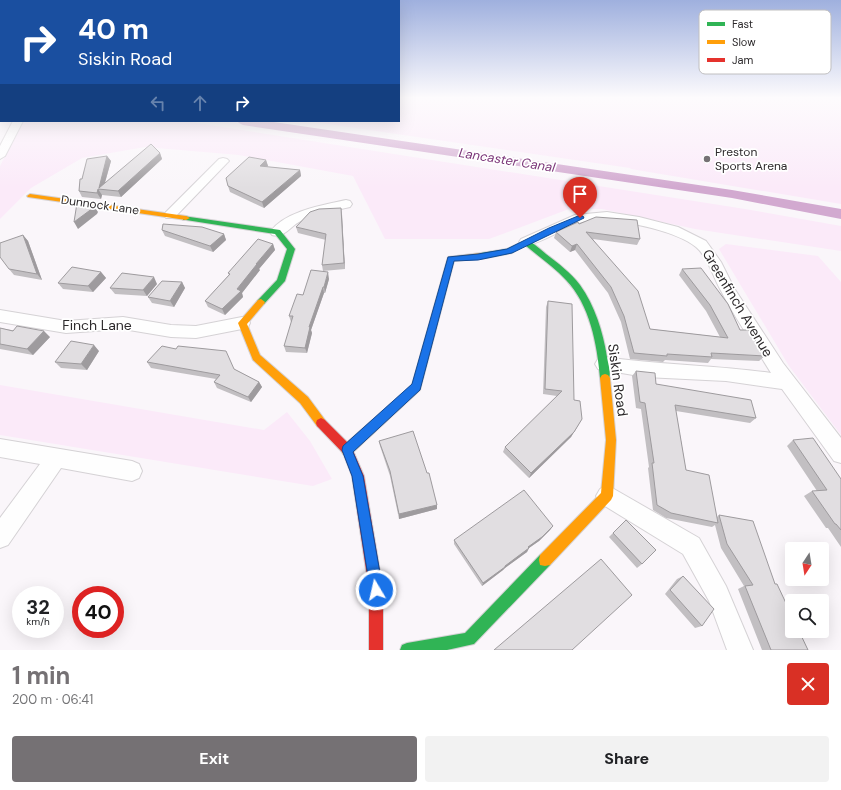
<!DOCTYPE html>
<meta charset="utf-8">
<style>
body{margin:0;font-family:"DM Sans",sans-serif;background:#f2f2f2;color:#202124;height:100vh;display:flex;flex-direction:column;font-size:15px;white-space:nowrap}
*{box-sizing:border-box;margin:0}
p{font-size:13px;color:#757577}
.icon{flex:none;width:22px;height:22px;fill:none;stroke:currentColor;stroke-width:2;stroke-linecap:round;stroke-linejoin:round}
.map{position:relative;height:650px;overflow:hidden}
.drawer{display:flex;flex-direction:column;background:#fff;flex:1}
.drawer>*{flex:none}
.hud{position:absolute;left:0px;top:0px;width:400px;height:122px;box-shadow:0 4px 16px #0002;background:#1a4fa0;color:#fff;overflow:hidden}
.needle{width:26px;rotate:192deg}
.buttons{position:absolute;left:785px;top:542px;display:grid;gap:8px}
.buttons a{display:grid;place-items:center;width:44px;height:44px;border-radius:4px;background:#fff;box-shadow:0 4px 16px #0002;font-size:20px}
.speed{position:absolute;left:12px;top:586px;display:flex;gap:8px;font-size:20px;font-weight:700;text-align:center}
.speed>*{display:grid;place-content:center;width:52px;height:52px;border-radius:50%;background:#fff;box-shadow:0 4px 16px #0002;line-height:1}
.speed small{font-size:10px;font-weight:400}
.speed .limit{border:6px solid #d22;background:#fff;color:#111}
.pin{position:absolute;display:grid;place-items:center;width:34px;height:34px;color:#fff;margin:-41px -17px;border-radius:50% 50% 50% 0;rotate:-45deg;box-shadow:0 0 4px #0007}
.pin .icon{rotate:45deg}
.me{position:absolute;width:44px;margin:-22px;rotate:351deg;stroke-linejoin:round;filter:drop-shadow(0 0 3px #0008)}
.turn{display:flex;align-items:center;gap:14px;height:84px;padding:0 12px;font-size:18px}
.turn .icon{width:52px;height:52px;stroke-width:2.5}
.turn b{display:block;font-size:28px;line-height:34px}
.lanes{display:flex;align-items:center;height:38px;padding:0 12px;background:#0003;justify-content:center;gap:20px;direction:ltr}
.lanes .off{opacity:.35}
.round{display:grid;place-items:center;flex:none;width:42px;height:42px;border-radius:4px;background:#f2f2f2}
.overview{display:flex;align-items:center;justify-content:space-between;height:68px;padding:0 12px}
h1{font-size:24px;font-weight:700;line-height:30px;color:#757174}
.button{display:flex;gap:8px;margin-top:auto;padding:8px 12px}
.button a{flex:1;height:46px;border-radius:4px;background:#757174;color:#fff;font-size:16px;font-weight:700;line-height:46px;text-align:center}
.button a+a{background:#f2f2f2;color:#202124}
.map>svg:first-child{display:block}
.green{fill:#fbeaf9}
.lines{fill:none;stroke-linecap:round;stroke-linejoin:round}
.canal{fill:#d2a9d0;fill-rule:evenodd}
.street-casing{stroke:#d5d2d5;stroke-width:2}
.fast-casing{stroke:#d5d2d5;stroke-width:2}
.slow-casing{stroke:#d5d2d5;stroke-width:2}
.jam-casing{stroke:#d5d2d5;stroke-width:2}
.street{fill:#fefefe;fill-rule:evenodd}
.fast{fill:#30b455;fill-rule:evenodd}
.slow{fill:#ff9f0a;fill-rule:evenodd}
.jam{fill:#e5322d;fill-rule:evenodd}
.wall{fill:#c2bfc2}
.shaded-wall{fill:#9e9b9e}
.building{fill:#e1dee1;stroke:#9e9b9e}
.route{fill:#1a73e8;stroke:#114b97}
.poi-dot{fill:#757174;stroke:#fff;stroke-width:1.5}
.labels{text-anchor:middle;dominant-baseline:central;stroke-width:3.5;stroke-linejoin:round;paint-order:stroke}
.far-poi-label{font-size:12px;fill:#2d2a2c;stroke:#fff;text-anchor:start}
.far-street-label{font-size:12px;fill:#2d2a2c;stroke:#fff}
.far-water-label{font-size:13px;font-style:italic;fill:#7b3679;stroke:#fff}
.street-label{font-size:14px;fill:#2d2a2c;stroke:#fff}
.key{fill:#fff;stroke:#c0bfc0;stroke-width:1}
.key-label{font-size:11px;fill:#2d2a2c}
</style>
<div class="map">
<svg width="841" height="650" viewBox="0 0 841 650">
<rect width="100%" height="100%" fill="#faf6fa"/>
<path class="green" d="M399,97H841V204L631,169L630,168L307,121H399Z
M23,121H184L745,209L841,226V251L695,229L602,209H569L489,239H385L353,176L239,155L145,147L82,158L31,188L0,219V166Z
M726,244L818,256L841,282V435L789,366L719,249Z
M0,385L264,430L287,412L310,441L332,479L313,486L0,435Z"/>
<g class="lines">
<path class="canal" d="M237,121H267L732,190L841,209V219L732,198L243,125L239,123Z"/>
<defs>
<path id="street" d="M0,102H1V108H0Z
M13,121H23L5,156L0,159V146Z
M223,158L227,159L229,161L227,163L174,218H166L164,215L166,212L219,159Z
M346,200L350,201L352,204L350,207C333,211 315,213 299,222C290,227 284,238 272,235L270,232C285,211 323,205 346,200Z
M607,212L639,217L678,227L706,241L721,262L734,288L783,363L841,438V463L834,461L782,389L726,381L645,377L598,369L595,364L598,359L604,357C659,365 715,365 771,373C754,345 735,318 720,289C713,276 707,256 696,247C676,230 607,215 582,222C563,228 546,241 526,246L521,245L519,242L521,239L575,215Z
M0,310L66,321L123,317L171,325L196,326L242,317L248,319L250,323L248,327L242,329L196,338L171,337L123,329L66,333L0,322Z
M0,439L132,461L139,464L142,471L139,478L132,481L61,468L8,545L0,548V518L40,464L0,457Z
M607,485L699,538L726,586L753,650H727L709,601L683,554L600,503L596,496L600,489Z"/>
<path id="fast" d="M183,216L280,230L295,249L285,281L264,304H258L257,302L258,300L277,280L287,249L275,234L186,220H183Z
M526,240C533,242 540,249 546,254C558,263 571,273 580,285C595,306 603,332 607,357C608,364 612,374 608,381L605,382L602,381L600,378C597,344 590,305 566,280C554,267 539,257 525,245L512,253L481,259L477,256L481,253L507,249Z
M545,554L550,555L551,560L550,565L474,644L447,650H400L402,645L407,643L465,633L540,555Z"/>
<path id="slow" d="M30,194L186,216L190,218L186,220L28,197L27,196Z
M481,253L485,256L484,258L454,261L420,390L351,454L347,455L343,454L341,450L343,446L412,385L448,257Z
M261,299L265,302L264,304L247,324L260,355L308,397L325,420L326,423L325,426L321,428L317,426L300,403L253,360L238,323L258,300Z
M605,374L608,375L610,378L616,440L613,496L611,500L550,565L545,566L540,565L539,560L540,555L601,493L606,440L600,378L602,375Z"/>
<path id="jam" d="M321,418L325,420L351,446L364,476L383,590V650H369V590L352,476L343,453L317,426L316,423L317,420Z"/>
</defs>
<use href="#street" class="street-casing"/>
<use href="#fast" class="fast-casing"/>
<use href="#slow" class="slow-casing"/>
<use href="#jam" class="jam-casing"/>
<use href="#street" class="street"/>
<use href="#fast" class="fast"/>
<use href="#slow" class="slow"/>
<use href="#jam" class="jam"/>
</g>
<path class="wall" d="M160,153L162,159L121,197L102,195L101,199L82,197L79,191L82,179L107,156L111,161L105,183Z
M266,160L268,166L267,167L300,170L301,176L264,208L230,192L228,186Z
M341,208L345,269L323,271L322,265L326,240L298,233L296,227Z
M579,224L640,239L637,245L593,239L650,329L720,337L706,311L679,275L682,269L765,356L759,361L711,359L708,363L665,360L663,362L630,359L621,322L608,293L575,250L570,252L554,238L556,232Z
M162,230L224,234L226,240L213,252L165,236Z
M23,235L28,241L42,280L14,275L9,269Z
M273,244L275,250L259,269L260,270L242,293L243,297L225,315L208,307L205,301L229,275L228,273Z
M101,272L106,278L93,292L63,289L58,283Z
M329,279L325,293H324L311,330L312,333L307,353L286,352L284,346L292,322H291L289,316L303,295Z
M182,282L185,288L174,307L152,303L148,297Z
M157,284L147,296L115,294L110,288Z
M548,301L574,400L579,424L571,437L529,478L503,452L505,447L557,396L543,394L546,307Z
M0,328L50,337L33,355L0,349Z
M99,351L87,370L61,368L55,362Z
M147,362L234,369L259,382L262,387L251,402L217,388L214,382L216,379L151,368Z
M636,371L656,384L756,418L750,423L676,411L686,470L717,517L719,515L775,584L808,650H762L738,589L744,586L721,548L715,525L712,527L666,518L653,510L648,468L649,467L641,409L636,408L632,376Z
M793,440L841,479V547L828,528H826L804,496L812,491H817L787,446Z
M379,441L427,473L437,505V509L399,519L390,476L380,446Z
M626,520L642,564L637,568L609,537Z
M553,526L550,530L539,541L529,548L527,552L505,568L503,570L482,586L454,544V540Z
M683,576L702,626L695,628L665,594L677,579Z"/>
<path class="shaded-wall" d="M160,153L162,159L121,197L118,191Z
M107,156L111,161L103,189L99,188Z
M266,160L268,166L262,172L260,166Z
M300,170L301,176L264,208L262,202Z
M98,189L102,195L101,199L97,193Z
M94,206L98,212L97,214L78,229L74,222Z
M341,208L342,214L345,269L344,263Z
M224,234L226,240L213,252L210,246Z
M23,235L28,241L42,280L37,274Z
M273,244L275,250L259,269L260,270L242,293L243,297L225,315L222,309L256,264Z
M577,244L575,250L570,252L572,246Z
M101,272L106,278L93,292L88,286Z
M328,272L329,279L325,293L324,287Z
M154,277L157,284L147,296L143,290Z
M182,282L185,288L174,307L170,301Z
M323,287L324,293L311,330L312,333L307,353L305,348L309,327Z
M44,331L50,337L33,355L27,349Z
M94,345L99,351L87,370L81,364Z
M259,382L262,387L251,402L248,397Z
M582,419L571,437L529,478L531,473Z
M437,505V509L399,519V514Z
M553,526L550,530L539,541L529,548L527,552L505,568L503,570L482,586L483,583Z"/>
<path class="building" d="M151,144L160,153L118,191L98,189L97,193L79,191L80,179H82L87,159L107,156L99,188Z
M249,157L266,160L260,166L300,170L262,202L228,186L226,178Z
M77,203L94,206L93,208L74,222Z
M341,208L344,263L322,265L326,234L296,227L310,212L319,209Z
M596,217L637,220L640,239L586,232L638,291L650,329L728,338L710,305L682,269L701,268L728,304L740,330H749L765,356L711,353L712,357L667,354V356L634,353L624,316L611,287L577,244L572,246L556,232L578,222L579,224Z
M163,224L202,227L224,234L210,246L162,230Z
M23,235L37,274L9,269L0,257V243Z
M258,239L273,244L256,264H257L237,289L241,291L222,309L205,301L230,274L228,273Z
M72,267L101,272L88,286L58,283Z
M311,270L328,272L324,287H323L309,327H310L305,348L284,346L293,316H289L297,294L303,295Z
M122,273L154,277L143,290L110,288Z
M162,281L182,282L170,301L148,297Z
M548,301L572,304L574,400L580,401L582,419L574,432L531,473L505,447L562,391L545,389Z
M17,326L44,331L27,349L0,344V328L13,331Z
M71,341L94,345L81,364L55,362Z
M162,346L176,349L178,346L226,351L234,369L259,382L248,397L214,382L220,375L147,362Z
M636,371L655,373L656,384L751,400L756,418L675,405L686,470L709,475L718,523L671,513L657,505L652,463H654L645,403L640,402Z
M413,431L427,473H429L437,505L399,514L390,471L379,441Z
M813,438L841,479V530L836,524H835L812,491L827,490L793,440Z
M524,490L553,526L542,537L528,547L529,548L505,566V567L483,583L454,540Z
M719,515L753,521L775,584H777L792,616V631H799L808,650H771L745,586L753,585L727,544Z
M626,520L656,550L642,564L613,533Z
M601,559L632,595L572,650H494Z
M683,576L714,609L702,626L670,590Z"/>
<linearGradient id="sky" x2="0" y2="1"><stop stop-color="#9fb0de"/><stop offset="0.52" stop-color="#fdfbfd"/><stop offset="1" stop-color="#fdfbfd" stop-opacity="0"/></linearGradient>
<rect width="841" height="188" fill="url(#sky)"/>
<path class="route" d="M578,216H583L584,218L512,253L478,260L454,261L420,390L353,452L363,476L383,590L381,595L376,597L371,595L352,476L342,450L343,446L412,384L448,257L478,254L507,249L549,228Z"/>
<circle class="poi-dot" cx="707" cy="159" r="4"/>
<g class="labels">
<g class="far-poi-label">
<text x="715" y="152">Preston<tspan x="715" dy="14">Sports Arena</tspan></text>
</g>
<g class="far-street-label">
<text transform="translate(100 205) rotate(8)">Dunnock Lane</text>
</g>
<g class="far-water-label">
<text transform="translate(507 160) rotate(9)">Lancaster Canal</text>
</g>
<g class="street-label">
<text transform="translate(738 303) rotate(59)">Greenfinch Avenue</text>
<text x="97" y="325">Finch Lane</text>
<text transform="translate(618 380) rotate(82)">Siskin Road</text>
</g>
</g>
<rect x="699" y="10" width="132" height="64" rx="6" class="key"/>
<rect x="707" y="22" width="18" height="4" fill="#30b455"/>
<rect x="707" y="40" width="18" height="4" fill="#ff9f0a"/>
<rect x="707" y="58" width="18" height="4" fill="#e5322d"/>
<g class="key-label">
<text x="732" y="28">Fast</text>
<text x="732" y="46">Slow</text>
<text x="732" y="64">Jam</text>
</g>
</svg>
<div class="buttons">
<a><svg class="needle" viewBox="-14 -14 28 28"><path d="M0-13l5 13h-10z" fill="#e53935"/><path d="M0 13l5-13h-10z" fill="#757577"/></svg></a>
<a><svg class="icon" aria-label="search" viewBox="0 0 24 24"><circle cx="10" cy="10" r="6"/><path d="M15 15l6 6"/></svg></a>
</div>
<div class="speed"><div>32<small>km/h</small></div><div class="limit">40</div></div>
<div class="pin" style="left:580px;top:218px;background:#d93025"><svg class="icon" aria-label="arrive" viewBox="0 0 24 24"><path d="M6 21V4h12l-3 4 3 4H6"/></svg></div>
<svg class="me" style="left:376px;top:590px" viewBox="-20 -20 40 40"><circle r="17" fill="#1a73e8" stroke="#fff" stroke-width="3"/><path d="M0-11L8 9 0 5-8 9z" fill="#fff"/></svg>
<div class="hud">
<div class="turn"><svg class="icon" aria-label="right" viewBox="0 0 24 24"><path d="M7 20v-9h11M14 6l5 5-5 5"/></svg><div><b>40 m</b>Siskin Road</div></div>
<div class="lanes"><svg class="icon off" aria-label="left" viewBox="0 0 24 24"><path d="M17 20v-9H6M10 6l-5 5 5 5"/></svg><svg class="icon off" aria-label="ahead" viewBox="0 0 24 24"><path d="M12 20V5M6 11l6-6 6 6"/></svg><svg class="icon" aria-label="right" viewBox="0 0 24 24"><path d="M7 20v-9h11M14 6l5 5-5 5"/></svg></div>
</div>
</div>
<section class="drawer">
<div class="overview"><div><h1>1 min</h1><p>200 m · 06:41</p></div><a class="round" style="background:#d93025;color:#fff"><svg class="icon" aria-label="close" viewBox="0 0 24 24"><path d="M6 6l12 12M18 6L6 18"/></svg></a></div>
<div class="button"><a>Exit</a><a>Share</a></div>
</section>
